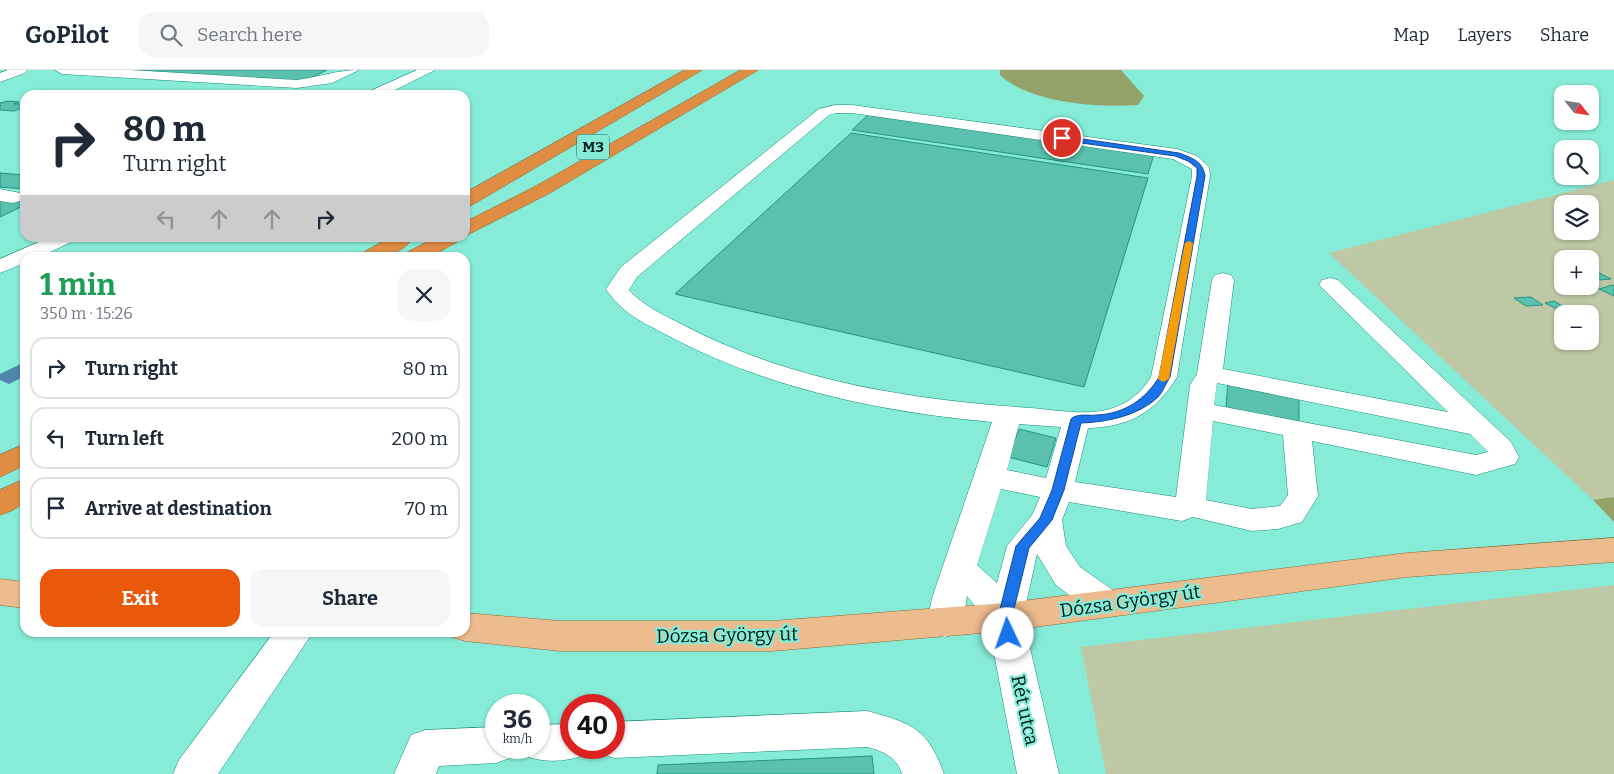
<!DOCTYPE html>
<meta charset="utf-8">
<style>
body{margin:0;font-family:Bitter,serif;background:#f6f6f7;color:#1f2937;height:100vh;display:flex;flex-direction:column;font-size:19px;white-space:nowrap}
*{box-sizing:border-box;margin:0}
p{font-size:16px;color:#747a83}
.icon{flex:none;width:28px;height:28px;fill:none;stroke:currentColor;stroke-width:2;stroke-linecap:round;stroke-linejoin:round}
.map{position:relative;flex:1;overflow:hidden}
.drawer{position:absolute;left:20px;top:182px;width:450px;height:385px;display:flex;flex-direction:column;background:#fff;border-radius:15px;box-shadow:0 1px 4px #0004}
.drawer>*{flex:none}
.banner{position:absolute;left:20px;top:20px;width:450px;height:152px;border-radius:15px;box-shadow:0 1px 4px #0004;background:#fff;color:#1f2937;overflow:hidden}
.needle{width:32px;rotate:120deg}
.buttons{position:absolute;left:1554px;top:15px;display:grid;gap:10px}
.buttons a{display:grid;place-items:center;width:45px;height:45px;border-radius:10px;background:#fff;box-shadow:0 1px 4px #0004;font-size:25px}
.speed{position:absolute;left:485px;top:624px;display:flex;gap:10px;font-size:25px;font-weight:700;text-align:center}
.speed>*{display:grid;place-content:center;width:65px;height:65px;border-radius:50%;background:#fff;box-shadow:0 1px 4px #0004;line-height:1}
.speed small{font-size:12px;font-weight:400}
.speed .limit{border:8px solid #d22;background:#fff;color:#111}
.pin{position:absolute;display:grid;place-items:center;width:42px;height:42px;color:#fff;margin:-21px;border:2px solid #fff;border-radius:50%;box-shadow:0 1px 5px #0007}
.me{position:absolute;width:55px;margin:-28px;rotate:357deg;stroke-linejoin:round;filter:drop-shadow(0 0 4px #0008)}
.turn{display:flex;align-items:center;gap:18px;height:105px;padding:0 20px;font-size:22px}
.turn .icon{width:65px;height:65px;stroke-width:2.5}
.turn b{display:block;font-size:35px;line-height:42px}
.lanes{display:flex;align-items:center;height:48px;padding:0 20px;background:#0003;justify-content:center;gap:25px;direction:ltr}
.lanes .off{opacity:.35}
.round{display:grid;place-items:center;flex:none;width:52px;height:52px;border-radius:15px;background:#f6f6f7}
.overview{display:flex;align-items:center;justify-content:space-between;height:85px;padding:0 20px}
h1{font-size:30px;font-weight:700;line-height:38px;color:#1e9e55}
.action{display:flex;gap:10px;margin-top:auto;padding:10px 20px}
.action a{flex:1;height:58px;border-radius:15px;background:#ea580c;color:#fff;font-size:20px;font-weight:700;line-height:58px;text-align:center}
.action a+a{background:#f6f6f7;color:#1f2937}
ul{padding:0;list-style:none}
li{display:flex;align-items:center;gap:15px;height:62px;margin:0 10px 8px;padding:0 10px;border:2px solid #e0e1e3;border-radius:15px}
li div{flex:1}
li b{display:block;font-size:19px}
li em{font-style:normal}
header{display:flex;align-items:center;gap:30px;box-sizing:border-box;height:70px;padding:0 25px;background:#fff;border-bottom:1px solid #e0e1e3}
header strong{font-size:24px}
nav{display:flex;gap:28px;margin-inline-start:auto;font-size:18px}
.search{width:350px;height:45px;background:#f6f6f7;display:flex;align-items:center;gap:12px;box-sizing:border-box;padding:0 18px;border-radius:15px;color:#747a83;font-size:19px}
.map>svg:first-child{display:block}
.green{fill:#bec8a5;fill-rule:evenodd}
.forest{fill:#94a269}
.water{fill:#5086ab}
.building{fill:#59c1ae;stroke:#219482}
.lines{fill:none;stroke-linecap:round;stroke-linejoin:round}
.minor-casing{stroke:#188e7d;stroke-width:1}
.major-casing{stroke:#916533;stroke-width:1}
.highway-casing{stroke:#916533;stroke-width:1}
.minor{fill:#fff;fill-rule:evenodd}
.major{fill:#ecbb8e;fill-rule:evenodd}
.highway{fill:#df8d43;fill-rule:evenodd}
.route{fill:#1a73e8;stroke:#114b97}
.slow{fill:#f59e0b}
.labels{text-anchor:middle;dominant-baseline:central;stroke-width:4.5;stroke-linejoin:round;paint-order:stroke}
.shield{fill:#86ecd8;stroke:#285a50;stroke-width:1}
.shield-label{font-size:15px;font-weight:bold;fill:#001b16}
.near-street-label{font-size:19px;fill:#001b16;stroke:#86ecd8}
</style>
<header>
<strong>GoPilot</strong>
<div class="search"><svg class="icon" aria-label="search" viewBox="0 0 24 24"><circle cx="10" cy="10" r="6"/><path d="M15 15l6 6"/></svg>Search here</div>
<nav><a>Map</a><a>Layers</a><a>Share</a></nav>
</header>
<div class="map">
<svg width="1614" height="704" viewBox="0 0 1614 704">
<rect width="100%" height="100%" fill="#86ecd8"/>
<path class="green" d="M1614,110V427L1593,430L1329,183ZM1562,134H1590V161H1562ZM1562,189H1590V216H1562ZM1562,244H1590V271H1562Z
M1614,515V704H1106L1081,577Z"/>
<path class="forest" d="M1000,0H1121L1144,26L1138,35C1098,38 1030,33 1000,5Z
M1614,427V452L1593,430Z"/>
<path class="water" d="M25,292V306L9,314L0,310V304Z"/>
<path class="building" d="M97,0H327L305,11Z
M8,31L19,32L14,34H19L25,32V37L14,41L0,40V33Z
M869,44L1154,84L1148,104L852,60Z
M851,63L1148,108L1084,317L675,224Z
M0,103L25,105V119L0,117Z
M2,129L25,131V135L0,147V130Z
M1590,198L1611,209L1600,210L1590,205Z
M1612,215L1614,216V226L1599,219Z
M1531,227L1543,235L1526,236L1514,228Z
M1554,231L1564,237L1555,238L1545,233Z
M1577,238L1587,244H1569L1564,241Z
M1228,311L1299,326V354L1226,337Z
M1019,359L1056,368L1047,397L1008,387Z
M872,686L874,704H657L658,695Z"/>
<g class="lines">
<defs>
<path id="minor" d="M8,0H27L25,3L0,12V3Z
M55,0H130L297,10C318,7 338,0 359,0L332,13L297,18L62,4Z
M417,0H435L385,25H366L368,22Z
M835,35H852L1177,79L1197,86L1209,97L1210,106L1177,307C1156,342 1129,357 1088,358L1075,412L1176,427L1190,315L1197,304L1212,210L1215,205L1223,203L1231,205L1234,210L1223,299L1448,342L1319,215L1322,210L1330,208L1338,210L1511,372L1519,387L1515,394L1476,405L1312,371L1318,426L1302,452L1278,459L1252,461L1193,447L1182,451L1069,432L1062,450L1066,476L1080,497L1117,523L1122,533L1117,543L1105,547L1093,543L1056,515L1037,484L1023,547L1059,704H1017L988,552L967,526L963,553L958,563L945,567L932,563L927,553L932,528L992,352C880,342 765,318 665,264C642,252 621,242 606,219L621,197L819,39ZM836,43H852L1173,89L1192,99V106L1151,307C1142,322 1128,334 1110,339C1085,346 1056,340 1031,338C911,330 790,311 683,255C664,245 643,236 629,220L637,207L829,45ZM1217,313L1470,364L1488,382L1476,385L1214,335ZM1213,351L1283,365L1288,425L1280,436L1252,439L1206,430ZM1019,354L1061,357L1046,408L1007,400ZM1001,419L1040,427L1032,445L1007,476L997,513L977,495Z
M0,119L20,123L22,127L20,131L13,133L0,131Z
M48,168H74L71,172L38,188H25V193L0,203V189Z
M274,562H313L218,704H173L179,690Z
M867,641C911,653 928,658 944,704H902C897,687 883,681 867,677L614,688L600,683L597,678H614V652Z
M571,654V678H589L585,685C565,692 545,693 525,686L521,678H539V655Z
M496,657V678H515L510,688L496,693L439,696L436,704H394L411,665L425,660Z"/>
<path id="major" d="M1614,468V492L1407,507L1005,561L772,581H560L465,571L452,567L450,562H465V543L560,551H772L1005,533L1407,483Z
M0,509L25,512V538L0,535Z"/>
<path id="highway" d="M685,0H702L472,135L465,137V123Z
M741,0H758L548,124L465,166V152L536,116Z
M389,168H413C401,186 377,188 358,188L361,184Z
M435,168H460L457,172L428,188H401L404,184Z
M25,374V395L0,407V385Z
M25,409V433L11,441L0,445V420Z"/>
</defs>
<use href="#minor" class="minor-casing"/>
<use href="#major" class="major-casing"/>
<use href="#highway" class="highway-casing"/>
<use href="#minor" class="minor"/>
<use href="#major" class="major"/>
<use href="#highway" class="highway"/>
</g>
<path class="route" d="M1062,66L1179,83C1192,88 1203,91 1205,106L1170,307C1166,313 1163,322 1158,327C1138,346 1107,352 1081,353L1064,420L1052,450L1029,478L1012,547L1016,564L1014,568L1008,570L1003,568L998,547L1016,476L1040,448L1052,420L1071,349C1077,343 1089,346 1097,345C1124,344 1146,329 1159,307L1197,106V98L1188,91L1175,86L1060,70Z"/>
<path class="slow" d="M1189,171L1193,173L1169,309L1163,312L1158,309L1185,173Z"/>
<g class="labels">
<rect class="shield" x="577" y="64.5" width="32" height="25" rx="4"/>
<g class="shield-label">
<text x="593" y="77">M3</text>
</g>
<g class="near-street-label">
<text transform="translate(1130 531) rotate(-8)">Dózsa György út</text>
<text transform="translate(727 565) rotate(-1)">Dózsa György út</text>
<text transform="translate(1025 640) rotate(78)">Rét utca</text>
</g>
</g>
</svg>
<div class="buttons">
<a><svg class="needle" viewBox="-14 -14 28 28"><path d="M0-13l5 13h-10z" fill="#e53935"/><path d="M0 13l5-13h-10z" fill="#747a83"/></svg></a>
<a><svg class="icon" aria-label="search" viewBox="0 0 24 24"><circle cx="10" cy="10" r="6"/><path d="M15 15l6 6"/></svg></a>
<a><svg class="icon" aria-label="layers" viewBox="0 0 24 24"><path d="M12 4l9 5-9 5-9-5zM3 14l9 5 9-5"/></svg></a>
<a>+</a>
<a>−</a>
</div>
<div class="speed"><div>36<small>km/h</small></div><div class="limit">40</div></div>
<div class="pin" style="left:1062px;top:68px;background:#d93025"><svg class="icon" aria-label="arrive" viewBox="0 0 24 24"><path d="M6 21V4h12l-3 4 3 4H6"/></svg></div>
<svg class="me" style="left:1008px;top:564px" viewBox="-20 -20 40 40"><circle r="19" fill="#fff"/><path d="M0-13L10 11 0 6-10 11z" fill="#1a73e8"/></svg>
<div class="banner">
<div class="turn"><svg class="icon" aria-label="right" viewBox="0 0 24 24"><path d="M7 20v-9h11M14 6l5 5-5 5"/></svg><div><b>80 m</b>Turn right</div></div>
<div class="lanes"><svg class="icon off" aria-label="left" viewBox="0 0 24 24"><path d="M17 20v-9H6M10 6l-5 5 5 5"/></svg><svg class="icon off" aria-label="ahead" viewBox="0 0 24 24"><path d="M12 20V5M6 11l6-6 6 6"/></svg><svg class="icon off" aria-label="ahead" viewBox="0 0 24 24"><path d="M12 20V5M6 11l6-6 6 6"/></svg><svg class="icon" aria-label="right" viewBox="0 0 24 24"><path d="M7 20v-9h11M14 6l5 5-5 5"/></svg></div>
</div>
<section class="drawer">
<div class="overview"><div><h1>1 min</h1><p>350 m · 15:26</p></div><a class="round"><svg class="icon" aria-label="close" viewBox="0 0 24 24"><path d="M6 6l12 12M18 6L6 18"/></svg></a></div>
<ul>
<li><svg class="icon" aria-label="right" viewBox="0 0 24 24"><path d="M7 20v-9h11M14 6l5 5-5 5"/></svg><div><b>Turn right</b></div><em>80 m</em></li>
<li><svg class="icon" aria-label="left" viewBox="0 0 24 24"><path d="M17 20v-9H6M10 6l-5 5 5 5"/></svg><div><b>Turn left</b></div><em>200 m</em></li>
<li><svg class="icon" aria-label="arrive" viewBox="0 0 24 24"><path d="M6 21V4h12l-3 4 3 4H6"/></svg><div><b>Arrive at destination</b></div><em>70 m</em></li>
</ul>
<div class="action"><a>Exit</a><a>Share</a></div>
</section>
</div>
